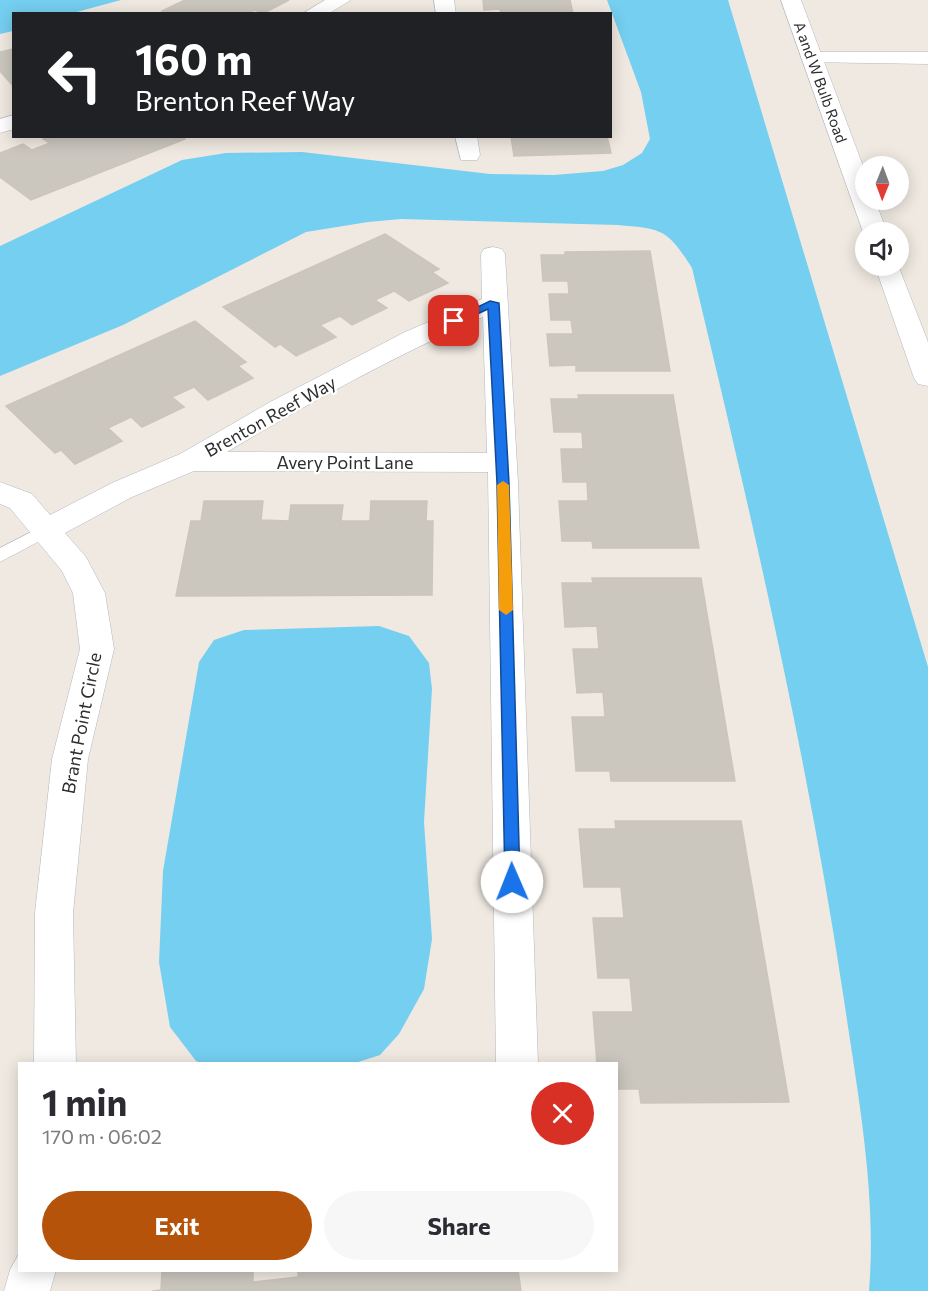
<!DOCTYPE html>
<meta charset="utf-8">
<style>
body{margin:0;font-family:Commissioner,sans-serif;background:#f7f7f7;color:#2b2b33;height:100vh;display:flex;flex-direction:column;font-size:22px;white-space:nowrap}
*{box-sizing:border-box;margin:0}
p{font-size:20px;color:#7c7c81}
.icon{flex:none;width:33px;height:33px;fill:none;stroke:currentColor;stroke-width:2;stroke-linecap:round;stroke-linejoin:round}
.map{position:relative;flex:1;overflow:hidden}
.details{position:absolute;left:18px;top:1062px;width:600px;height:210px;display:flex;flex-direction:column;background:#fff;border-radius:0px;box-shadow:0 3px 15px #0003}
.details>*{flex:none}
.top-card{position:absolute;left:12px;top:12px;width:600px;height:126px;border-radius:0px;box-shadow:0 3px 15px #0003;background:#202124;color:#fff;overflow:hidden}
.needle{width:39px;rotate:181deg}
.controls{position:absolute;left:855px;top:156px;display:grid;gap:12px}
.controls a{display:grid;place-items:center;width:54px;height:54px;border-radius:50%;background:#fff;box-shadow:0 3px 15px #0003;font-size:30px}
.pin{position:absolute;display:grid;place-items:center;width:51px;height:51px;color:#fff;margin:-26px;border-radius:12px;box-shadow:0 3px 9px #0006}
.me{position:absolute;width:66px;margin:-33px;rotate:359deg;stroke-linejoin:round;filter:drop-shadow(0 0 4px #0008)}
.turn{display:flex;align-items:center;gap:21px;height:126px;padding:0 24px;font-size:27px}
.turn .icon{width:78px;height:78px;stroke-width:2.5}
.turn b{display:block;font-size:42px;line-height:51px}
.round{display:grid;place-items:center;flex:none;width:63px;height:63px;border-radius:32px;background:#f7f7f7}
.summary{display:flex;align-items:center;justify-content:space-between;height:102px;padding:0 24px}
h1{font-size:36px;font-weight:700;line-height:45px}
.action{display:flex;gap:12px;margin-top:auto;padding:12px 24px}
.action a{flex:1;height:69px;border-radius:36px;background:#b45309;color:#fff;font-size:24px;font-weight:700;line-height:69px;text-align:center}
.action a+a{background:#f7f7f7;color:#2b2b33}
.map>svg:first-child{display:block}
.water{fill:#75cff0}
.building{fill:#cbc7bf;stroke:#cbc5ba;stroke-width:1.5}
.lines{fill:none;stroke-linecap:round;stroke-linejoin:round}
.lane-casing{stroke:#b4b7c1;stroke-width:1}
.street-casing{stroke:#b4b7c1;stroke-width:1}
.secondary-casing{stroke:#b4b7c1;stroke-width:1}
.lane{fill:#fff;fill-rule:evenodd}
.street{fill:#fff;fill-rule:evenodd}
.secondary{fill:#fff;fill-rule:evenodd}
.route{fill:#1a73e8;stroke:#114b97;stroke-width:1.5}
.slow{fill:#f59e0b}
.labels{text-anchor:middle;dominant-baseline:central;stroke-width:4.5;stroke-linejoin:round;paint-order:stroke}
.far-street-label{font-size:15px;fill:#2e2e2e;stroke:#fff}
.street-label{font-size:18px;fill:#2e2e2e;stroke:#fff}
</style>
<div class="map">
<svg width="928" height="1291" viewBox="0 0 928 1291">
<rect width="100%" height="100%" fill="#efe9e1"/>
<path class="water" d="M0,0H121L73,13L14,14L13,31L0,34Z
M607,0H728L928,667V1291H869C877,1194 858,1096 844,1000C807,753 750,510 692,268C667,229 663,229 618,225L401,219L368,222L306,232L123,325L0,376V246L182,160L226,153L302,152L490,174L554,175L603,171L623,165L642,153L650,139L641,92Z
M379,626L409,636L429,663L432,689L424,822L432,939L424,989L399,1034L380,1055L355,1063L205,1064L196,1061L170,1027L159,962L163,871L199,662L214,640L244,630Z"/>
<path class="building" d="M185,0H289L264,13L254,10L247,14H168L162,11Z
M483,0H570L573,14H501L500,9L484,10Z
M14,49V87L0,71V52Z
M48,136H182L185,139L31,200L0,177V153L23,144L32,150L50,143L43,139Z
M511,136H607L611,153L514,156Z
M385,234L439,269L432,272L448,283L409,301L394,291L375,300L387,308L352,325L340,316L320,325L336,337L296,356L280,344L275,347L223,307Z
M650,251L670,371H576V365L550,366L547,334H573L571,320H551L549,294H569L568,281H543L541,255H565V252Z
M195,321L246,362L238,366L253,378L208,400L194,387L172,397L184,407L142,427L131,417L108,428L122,441L75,464L61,450L55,453L6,406Z
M578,395H673L699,548H593L592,541H562L559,501H588L587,482H563L561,449H583L582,432H554L551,399H579Z
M204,501H263L261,520L289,521L291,505H343L341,521H370L371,501H427L426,521H433L432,595L176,596L191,521H201Z
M592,578H701L735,781H611L610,771H576L572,717H605L603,692L577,693L573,649H599L597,626L565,627L562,583H593Z
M615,821H741L789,1102L641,1103L639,1089H616V1064H597L593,1012H633L630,978H598L593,918H624L621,887H584L579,829H616Z
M162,1270H253V1282L298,1277V1270H518L521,1291H152L161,1290Z"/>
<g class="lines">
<defs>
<path id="lane" d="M47,524L53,526L56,530L53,534L0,562V548Z"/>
<path id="street" d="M325,0H351L328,14H302Z
M434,0H454L456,14H436Z
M812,52H928V64L805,62L802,58L805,54Z
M14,115V129L0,133V119Z
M455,136H477L480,155L477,160H461Z
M493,247L502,249L505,254L518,483L538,1064H496L488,472L194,471L132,497L65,533L86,557L105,593L114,649L88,759L73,913L76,1064H34L35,913L52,759L80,649L73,593L62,571L10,508L0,504V482L32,494L50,515L112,483L180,454L272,401L405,332L482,299L481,254L484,249ZM483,317L487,453L227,452C310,402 395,356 483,317Z
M20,1252V1270H56L50,1291H4L10,1270Z"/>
<path id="secondary" d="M781,0H801L866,174V200H875L887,232H866V236L863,232Z
M898,265L928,342V386L918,384L914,378L875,266Z"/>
</defs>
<use href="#lane" class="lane-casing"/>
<use href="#street" class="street-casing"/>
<use href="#secondary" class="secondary-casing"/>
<use href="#lane" class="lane"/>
<use href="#street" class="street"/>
<use href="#secondary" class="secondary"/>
</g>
<path class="route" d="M490,301L499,303L509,483L520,882L518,887H507L505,882L497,483L488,309L458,323L449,321Z"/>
<path class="slow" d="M503,481L509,485L513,610L506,615L499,610L497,485Z"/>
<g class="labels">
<g class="far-street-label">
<text transform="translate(821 82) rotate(70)">A and W Bulb Road</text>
</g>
<g class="street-label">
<text transform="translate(270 416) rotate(-29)">Brenton Reef Way</text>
<text x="345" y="462">Avery Point Lane</text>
<text transform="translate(81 723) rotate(-79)">Brant Point Circle</text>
</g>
</g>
</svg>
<div class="controls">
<a><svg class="needle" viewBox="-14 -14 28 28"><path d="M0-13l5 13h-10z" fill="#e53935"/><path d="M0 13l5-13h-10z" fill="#7c7c81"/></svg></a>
<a><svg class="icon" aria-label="sound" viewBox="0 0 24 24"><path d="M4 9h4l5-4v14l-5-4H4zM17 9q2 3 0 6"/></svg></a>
</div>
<div class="pin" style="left:454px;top:321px;background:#d93025"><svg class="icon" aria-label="arrive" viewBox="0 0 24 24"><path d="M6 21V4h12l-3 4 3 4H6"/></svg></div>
<svg class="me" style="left:512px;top:882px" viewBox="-20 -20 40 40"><circle r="19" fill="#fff"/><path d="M0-13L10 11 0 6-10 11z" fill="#1a73e8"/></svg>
<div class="top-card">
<div class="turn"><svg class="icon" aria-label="left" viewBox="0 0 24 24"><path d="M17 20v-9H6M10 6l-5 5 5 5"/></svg><div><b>160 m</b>Brenton Reef Way</div></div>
</div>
<section class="details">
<div class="summary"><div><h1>1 min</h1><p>170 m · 06:02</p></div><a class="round" style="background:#d93025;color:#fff"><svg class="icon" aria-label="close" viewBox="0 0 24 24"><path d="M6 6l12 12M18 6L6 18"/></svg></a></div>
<div class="action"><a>Exit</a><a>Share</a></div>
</section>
</div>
